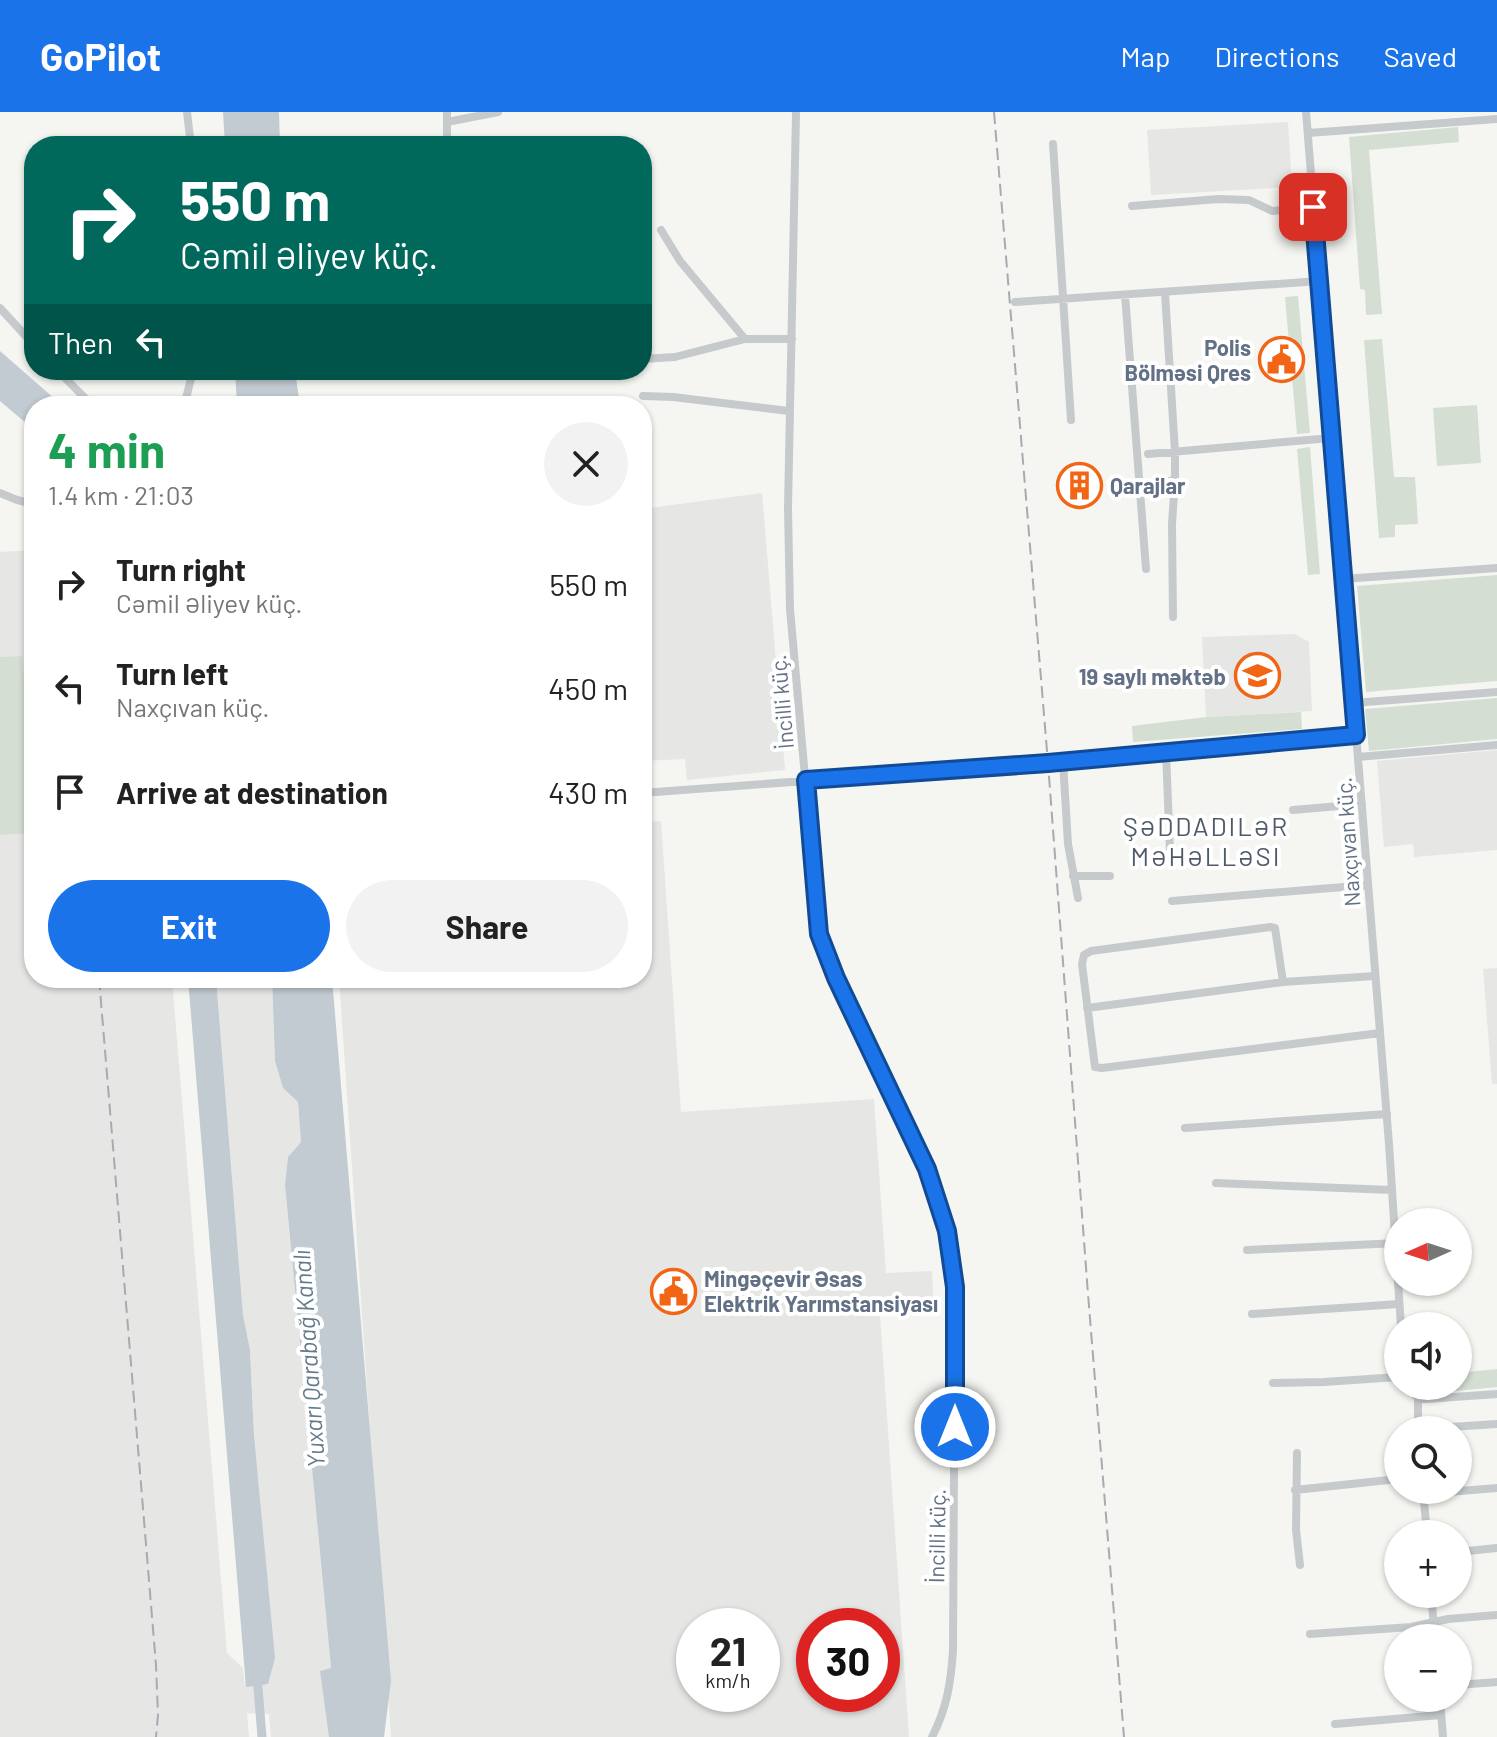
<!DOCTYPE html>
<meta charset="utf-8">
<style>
body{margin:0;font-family:Barlow,sans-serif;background:#f2f2f2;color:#222;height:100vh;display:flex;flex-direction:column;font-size:30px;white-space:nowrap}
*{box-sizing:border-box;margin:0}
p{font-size:26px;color:#767676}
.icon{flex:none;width:44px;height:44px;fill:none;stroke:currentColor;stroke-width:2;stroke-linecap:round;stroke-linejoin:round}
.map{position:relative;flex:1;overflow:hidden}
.details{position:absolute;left:24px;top:284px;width:628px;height:592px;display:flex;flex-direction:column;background:#fff;border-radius:32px;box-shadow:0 2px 6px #0004}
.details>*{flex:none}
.top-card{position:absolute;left:24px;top:24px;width:628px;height:244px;border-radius:32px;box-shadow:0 2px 6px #0004;background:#00695c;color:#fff;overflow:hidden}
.needle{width:52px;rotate:267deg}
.controls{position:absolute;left:1384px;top:1096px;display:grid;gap:16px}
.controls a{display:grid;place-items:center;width:88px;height:88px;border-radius:50%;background:#fff;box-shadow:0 2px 6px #0004;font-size:40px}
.speed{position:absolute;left:676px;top:1496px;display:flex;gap:16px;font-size:40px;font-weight:700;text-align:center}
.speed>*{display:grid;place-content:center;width:104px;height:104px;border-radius:50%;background:#fff;box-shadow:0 2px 6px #0004;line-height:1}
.speed small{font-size:20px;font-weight:400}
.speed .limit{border:12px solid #d22;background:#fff;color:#111}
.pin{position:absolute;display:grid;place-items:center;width:68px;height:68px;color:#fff;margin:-34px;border-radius:16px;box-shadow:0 4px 12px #0006}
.me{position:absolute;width:88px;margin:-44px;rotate:0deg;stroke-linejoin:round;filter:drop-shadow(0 0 6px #0008)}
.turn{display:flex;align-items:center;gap:28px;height:168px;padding:0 24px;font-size:36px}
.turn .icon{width:104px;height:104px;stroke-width:2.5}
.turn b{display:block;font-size:56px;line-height:68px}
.then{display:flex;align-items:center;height:76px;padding:0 24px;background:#0003;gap:16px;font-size:30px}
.round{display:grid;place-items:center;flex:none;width:84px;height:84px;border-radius:42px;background:#f2f2f2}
.headline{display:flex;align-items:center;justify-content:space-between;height:136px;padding:0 24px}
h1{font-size:48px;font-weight:700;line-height:60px;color:#1e9e55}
.action{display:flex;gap:16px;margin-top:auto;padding:16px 24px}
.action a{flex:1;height:92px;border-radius:48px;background:#1a73e8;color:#fff;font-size:32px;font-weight:700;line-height:92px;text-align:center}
.action a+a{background:#f2f2f2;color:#222}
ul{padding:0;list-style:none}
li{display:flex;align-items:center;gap:24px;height:104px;padding:0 24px}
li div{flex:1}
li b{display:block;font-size:30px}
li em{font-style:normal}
header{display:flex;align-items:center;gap:48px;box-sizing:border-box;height:112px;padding:0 40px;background:#1a73e8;color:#fff}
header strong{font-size:38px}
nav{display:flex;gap:44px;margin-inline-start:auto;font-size:28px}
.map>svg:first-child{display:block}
.built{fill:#e6e6e5;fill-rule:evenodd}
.green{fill:#d5ded2}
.water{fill:#c2cbd2}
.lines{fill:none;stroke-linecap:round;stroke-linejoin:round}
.canal{stroke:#c2cbd2;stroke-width:9}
.minor{stroke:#c7cacd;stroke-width:8}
.rail{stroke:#a6abb1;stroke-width:2;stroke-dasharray:12 6;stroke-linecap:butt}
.route-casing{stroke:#114b97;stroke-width:20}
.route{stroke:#1a73e8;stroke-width:14}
.labels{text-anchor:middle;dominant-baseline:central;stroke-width:8;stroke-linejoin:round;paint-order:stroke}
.poi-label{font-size:22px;font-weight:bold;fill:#627185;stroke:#fff;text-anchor:end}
.street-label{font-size:22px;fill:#627185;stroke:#fff}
.water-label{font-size:24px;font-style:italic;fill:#627a89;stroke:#fff}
.quarter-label{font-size:26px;letter-spacing:2px;fill:#505b69;stroke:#fff}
</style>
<header>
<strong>GoPilot</strong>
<nav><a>Map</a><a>Directions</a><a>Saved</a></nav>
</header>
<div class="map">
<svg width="1497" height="1625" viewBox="0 0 1497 1625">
<rect width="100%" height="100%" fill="#f5f6f1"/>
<path class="built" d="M1288,10L1292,75L1151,83L1147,18Z
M762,381L785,658L687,668L685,647L642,649V397Z
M34,438V866H172L227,1541L243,1556L245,1574L254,1324L252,1279L250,1238L243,1203L216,866H272L275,949L283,976L298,990L301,1030L288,1045L285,1073L331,1557L329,1625H271L269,1602L247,1601L249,1625H0V440Z
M1295,522L1309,530L1312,599L1206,605L1202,525Z
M1497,638V738L1414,745L1413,732L1384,735L1377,649Z
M661,709L681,1000L874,987L886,1161L932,1159L934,1198L880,1202L909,1625H391L339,866H642V710ZM694,1514H762V1582H694ZM814,1514H882V1582H814Z
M1497,856V972H1492L1483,857Z"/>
<path class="green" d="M1458,15L1459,30L1369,38L1382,202L1366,203L1365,178L1360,177L1349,25Z
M1298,184L1310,321L1297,322L1285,185Z
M1382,227L1394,365H1415L1418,412L1395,413V425L1379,426L1364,228Z
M1477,293L1481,351L1437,354L1433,296Z
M1310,335L1320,462L1308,463L1297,337Z
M1497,463V569L1366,580L1357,474Z
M22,544L24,566L34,592V721L0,723V545Z
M1497,586V627L1369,639L1365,597Z
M1301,600L1302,617L1133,630L1132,614L1206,605Z
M1497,1257V1275L1435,1281L1434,1274H1458V1261Z"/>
<path class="water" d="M223,0H279L280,34H225Z
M0,239L63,294H34V318L0,289Z
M235,258H295L300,294H237Z
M188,866H216L243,1203L250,1238L254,1324L275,1546L268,1572L246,1575Z
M272,866H332L391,1569L384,1625H329L320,1559L331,1556L285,1073L288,1045L301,1030L298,990L283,976L275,949Z"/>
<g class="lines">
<path class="canal" d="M257,1563L262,1625"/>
<path class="minor" d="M187,0L191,34
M447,0V34
M796,0L788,396L790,497L819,822L836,866L927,1057L947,1119L955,1175L953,1538C951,1570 947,1596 932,1625
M1306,0L1389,1032L1398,1170
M447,10L498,0
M1308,21L1497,7
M1053,32L1071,308
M1132,94L1218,87L1249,88L1272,99L1313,95
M661,118L680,149L745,227
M1165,181L1175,340V368L1172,412L1173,505
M1125,183L1146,457
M1015,190L1319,169
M0,196L34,233
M642,247L675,245L745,227H792
M57,258L93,294
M192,262H219L293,258
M643,284L673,285L789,299
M184,294L193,259
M1148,342L1331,326
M1140,375L1175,368
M0,381L17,388L34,392
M1343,467L1497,456
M1353,591L1497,580
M1166,640L1170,740
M1358,645L1497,633
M1063,649L1068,732L1078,786
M642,681L1048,651L1356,623
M1293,698L1362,692
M1073,764H1110
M1172,789L1368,773
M1283,870L1275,816L1270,815L1091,839L1084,843L1082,852L1095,955L1102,956L1380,921
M1087,896L1283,870L1375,864
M1185,1016L1387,1002
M1216,1071L1392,1078
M1247,1138L1398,1131
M1398,1170L1401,1214
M1252,1202L1399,1192
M1273,1271L1324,1270L1398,1265
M1406,1274L1418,1286L1426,1287L1497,1282
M1418,1286V1318
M1418,1317L1497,1312
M1297,1341L1296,1418L1300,1453
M1295,1378L1398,1367
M1423,1379L1427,1422
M1423,1382L1497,1376
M1458,1440L1497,1436
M1431,1482L1435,1526
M1310,1522L1411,1515L1448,1507L1497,1503
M1458,1573L1497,1570
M1440,1586L1443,1625
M1335,1612L1441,1603"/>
<path class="rail" d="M994,0L1048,651L1088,1182L1124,1625
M99,866L156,1553L158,1603L156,1625"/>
</g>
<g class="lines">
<defs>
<path id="route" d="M955,1315V1175L947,1119L927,1057L836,866L819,822L806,668L1048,651L1356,623L1313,95"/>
</defs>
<use href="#route" class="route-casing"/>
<use href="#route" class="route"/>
</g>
<defs>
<symbol id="civic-ring" viewBox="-11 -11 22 22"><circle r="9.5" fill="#fff" stroke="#f26515" stroke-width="1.5"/><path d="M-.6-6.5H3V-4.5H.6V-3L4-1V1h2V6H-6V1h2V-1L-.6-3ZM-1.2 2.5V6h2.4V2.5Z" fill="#f26515"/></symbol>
<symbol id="building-ring" viewBox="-11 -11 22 22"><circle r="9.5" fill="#fff" stroke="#f26515" stroke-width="1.5"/><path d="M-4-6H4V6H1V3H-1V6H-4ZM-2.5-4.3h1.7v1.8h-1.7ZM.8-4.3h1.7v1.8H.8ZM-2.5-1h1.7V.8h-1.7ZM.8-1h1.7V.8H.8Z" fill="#f26515"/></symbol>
<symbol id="school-ring" viewBox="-11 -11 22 22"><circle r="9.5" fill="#fff" stroke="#f26515" stroke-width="1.5"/><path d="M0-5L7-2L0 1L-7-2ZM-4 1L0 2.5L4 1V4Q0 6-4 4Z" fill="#f26515"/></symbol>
</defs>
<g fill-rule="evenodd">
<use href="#civic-ring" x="1256" y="222" width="51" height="51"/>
<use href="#building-ring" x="1054" y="348" width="51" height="51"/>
<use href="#school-ring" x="1232" y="538" width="51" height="51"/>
<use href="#civic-ring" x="648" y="1154" width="51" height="51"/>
</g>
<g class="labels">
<g class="poi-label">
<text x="1251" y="235">Polis<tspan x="1251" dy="25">Bölməsi Qres</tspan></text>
<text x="1110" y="373" text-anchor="start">Qarajlar</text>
<text x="1226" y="564">19 saylı məktəb</text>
<text x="704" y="1166" text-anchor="start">Mingəçevir Əsas<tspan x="704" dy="25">Elektrik Yarımstansiyası</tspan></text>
</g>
<g class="street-label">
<text transform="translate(781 590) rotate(-95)">İncilli küç.</text>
<text transform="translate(1347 730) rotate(-94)">Naxçıvan küç.</text>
<text transform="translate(936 1424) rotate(-89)">İncilli küç.</text>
</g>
<g class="water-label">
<text transform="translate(308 1247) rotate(-94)">Yuxarı Qarabağ Kanalı</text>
</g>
<g class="quarter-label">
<text x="1206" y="713">ŞƏDDADILƏR<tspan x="1206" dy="30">MƏHƏLLƏSI</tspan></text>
</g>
</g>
</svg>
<div class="controls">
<a><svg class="needle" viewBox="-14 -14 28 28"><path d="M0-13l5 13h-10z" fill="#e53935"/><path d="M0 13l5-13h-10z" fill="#767676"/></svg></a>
<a><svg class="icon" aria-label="sound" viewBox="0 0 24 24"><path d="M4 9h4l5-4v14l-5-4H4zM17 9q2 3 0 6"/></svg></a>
<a><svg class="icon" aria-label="search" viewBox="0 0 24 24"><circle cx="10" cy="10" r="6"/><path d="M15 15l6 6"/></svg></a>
<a>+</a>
<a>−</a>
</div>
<div class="speed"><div>21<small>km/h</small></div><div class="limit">30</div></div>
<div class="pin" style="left:1313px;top:95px;background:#d93025"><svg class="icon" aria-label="arrive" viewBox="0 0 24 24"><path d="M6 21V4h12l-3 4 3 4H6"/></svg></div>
<svg class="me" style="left:955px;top:1315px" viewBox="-20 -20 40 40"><circle r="17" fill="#1a73e8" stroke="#fff" stroke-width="3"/><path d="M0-11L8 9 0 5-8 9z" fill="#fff"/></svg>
<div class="top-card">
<div class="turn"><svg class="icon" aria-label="right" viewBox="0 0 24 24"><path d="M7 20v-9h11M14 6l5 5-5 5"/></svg><div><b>550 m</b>Cəmil Əliyev küç.</div></div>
<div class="then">Then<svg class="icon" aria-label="left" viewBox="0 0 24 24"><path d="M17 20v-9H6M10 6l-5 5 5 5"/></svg></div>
</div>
<section class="details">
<div class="headline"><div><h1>4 min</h1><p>1.4 km · 21:03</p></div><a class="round"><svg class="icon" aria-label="close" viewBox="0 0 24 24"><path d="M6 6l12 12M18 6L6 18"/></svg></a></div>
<ul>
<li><svg class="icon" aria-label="right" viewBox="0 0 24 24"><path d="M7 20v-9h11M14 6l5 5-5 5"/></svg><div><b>Turn right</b><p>Cəmil Əliyev küç.</p></div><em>550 m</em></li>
<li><svg class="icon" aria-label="left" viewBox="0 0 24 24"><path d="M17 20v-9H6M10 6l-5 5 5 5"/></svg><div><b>Turn left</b><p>Naxçıvan küç.</p></div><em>450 m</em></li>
<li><svg class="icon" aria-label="arrive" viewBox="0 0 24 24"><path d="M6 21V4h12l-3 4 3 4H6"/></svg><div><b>Arrive at destination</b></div><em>430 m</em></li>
</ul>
<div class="action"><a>Exit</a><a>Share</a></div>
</section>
</div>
